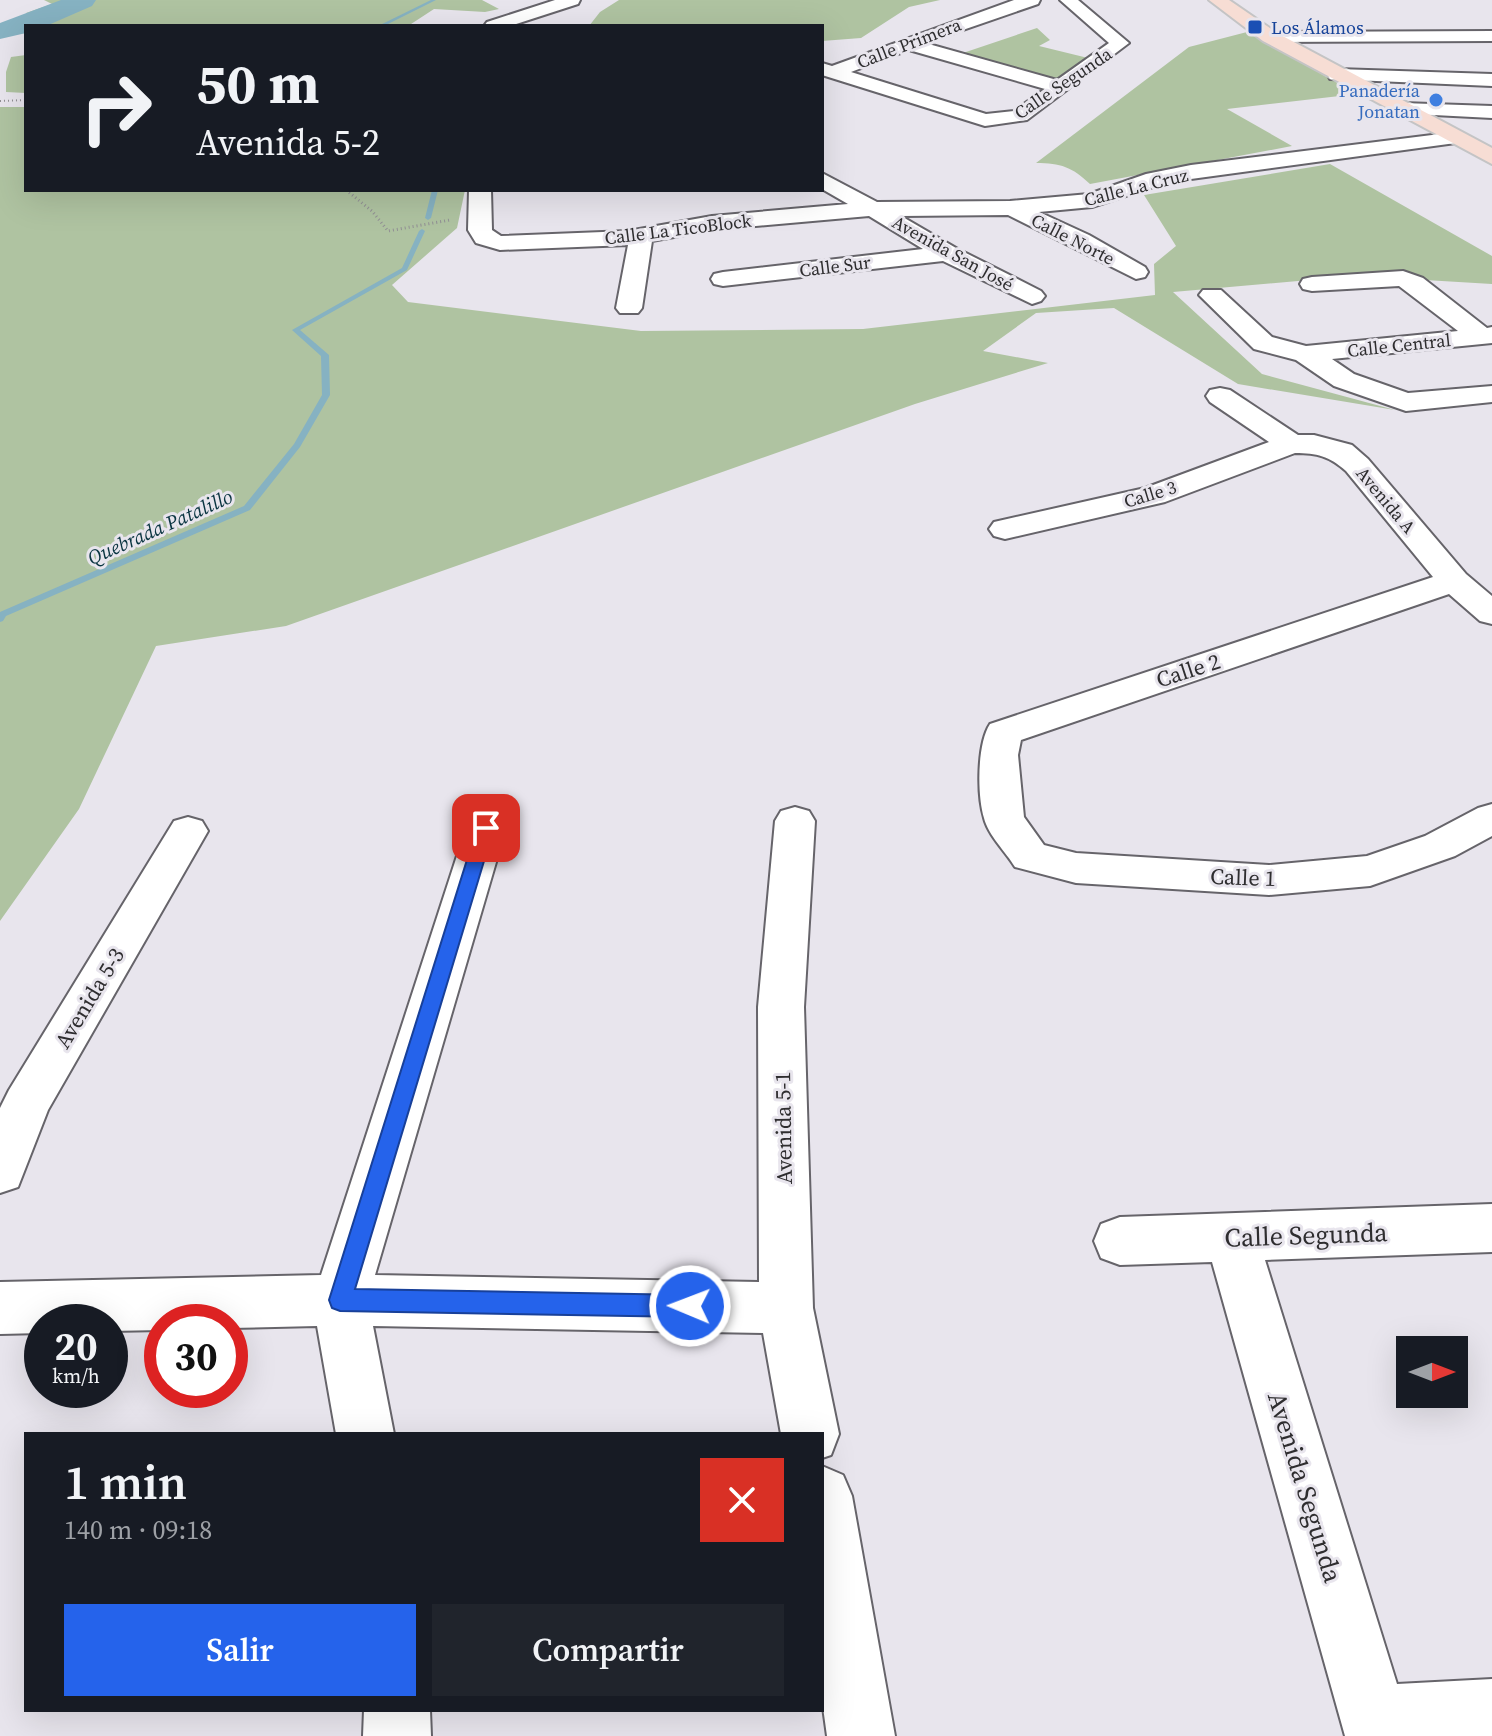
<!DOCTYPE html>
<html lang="es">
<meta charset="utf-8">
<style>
body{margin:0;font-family:"Source Serif 4",serif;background:#20242c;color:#f1f3f6;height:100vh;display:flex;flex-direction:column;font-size:30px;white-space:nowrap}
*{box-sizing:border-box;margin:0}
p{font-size:26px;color:#9ea1a6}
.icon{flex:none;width:44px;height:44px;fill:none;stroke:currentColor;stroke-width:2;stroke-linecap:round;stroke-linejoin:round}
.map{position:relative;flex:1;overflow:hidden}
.details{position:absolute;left:24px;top:1432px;width:800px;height:280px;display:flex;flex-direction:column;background:#171b24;border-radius:0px;box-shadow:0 8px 32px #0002}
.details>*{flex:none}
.hud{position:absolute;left:24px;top:24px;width:800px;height:168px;border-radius:0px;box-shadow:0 8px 32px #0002;background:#171b24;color:#f1f3f6;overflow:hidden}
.needle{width:52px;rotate:90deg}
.controls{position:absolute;left:1396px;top:1336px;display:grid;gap:16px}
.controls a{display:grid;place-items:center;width:72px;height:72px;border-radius:0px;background:#171b24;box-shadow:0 8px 32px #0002;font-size:40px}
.speed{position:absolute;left:24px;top:1304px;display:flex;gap:16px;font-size:40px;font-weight:700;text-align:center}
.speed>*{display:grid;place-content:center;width:104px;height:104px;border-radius:50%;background:#171b24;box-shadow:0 8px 32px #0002;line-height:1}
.speed small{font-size:20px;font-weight:400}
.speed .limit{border:12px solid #d22;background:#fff;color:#111}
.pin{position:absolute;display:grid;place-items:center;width:68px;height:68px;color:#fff;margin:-34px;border-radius:16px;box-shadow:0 4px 12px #0006}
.me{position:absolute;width:88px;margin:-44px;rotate:271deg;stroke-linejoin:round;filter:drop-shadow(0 0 6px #0008)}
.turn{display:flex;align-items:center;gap:28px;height:168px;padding:0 40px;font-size:36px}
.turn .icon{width:104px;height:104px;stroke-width:2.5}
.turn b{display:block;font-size:56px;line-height:68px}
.round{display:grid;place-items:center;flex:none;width:84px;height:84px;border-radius:0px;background:#20242c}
.overview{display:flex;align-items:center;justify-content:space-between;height:136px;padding:0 40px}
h1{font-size:48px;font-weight:600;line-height:60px}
.cta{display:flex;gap:16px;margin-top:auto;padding:16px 40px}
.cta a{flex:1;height:92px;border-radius:0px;background:#2563eb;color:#fff;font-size:32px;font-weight:600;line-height:92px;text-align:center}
.cta a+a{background:#20242c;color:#f1f3f6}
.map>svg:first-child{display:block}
.green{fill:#afc3a1}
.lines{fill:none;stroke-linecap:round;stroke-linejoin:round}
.stream{fill:#86b2c2;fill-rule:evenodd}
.river{fill:#86b2c2;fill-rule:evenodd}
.minor-casing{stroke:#66646a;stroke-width:4}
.major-casing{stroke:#c4c4c5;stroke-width:4}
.path-far1{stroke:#918f94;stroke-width:2;stroke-dasharray:1 3;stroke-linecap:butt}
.path{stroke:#918f94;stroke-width:3;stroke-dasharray:1 3;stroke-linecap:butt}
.minor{fill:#fff;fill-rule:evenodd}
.major{fill:#f7ddd4;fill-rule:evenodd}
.route{fill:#2563eb;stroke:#184099;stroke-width:2}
.transit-dot{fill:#1a4fb4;stroke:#e8e5ed;stroke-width:3}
.shop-dot{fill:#3f7fe0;stroke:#e8e5ed;stroke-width:3}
.labels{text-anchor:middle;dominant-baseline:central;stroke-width:6;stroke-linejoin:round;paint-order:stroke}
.far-transit-label{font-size:18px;fill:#164399;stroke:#e8e5ed;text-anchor:start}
.far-street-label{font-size:18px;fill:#2e2d2f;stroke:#e8e5ed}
.far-shop-label{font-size:18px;fill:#366cbe;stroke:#e8e5ed;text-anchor:end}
.far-water-label{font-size:20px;font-style:italic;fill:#093440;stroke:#e8e5ed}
.street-label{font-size:22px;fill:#2e2d2f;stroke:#e8e5ed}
.near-street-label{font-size:26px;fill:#2e2d2f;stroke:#e8e5ed}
</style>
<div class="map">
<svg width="1492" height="1736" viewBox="0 0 1492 1736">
<rect width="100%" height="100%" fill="#e8e5ed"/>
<path class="green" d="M44,0H482L499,9L485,12L434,9L408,26H26V33L0,35V27L31,19L26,13L52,4Z
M619,0H940L909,7L861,38L822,41V26H589L600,12Z
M1037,28L1050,40L1039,46L1088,58L1061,78L1049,79L960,54Z
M1247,32L1357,94L1227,109L1292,146L1090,184C1072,167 1061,163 1036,163L1189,47Z
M26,55V93L6,92V72L11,57Z
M0,107H26V190H465L457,228L392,285L408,302L641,331L863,329L1155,295L1154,264L1176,246L1144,195L1330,164L1492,256V284L1425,280L1399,272L1173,292L1262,374L1395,410L1238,384L1114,308L1036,313L983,351L1048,363L915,404L286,626L156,646L79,809L0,921Z"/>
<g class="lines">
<path class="stream" d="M431,0H436L384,26H378Z
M432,190H438L431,218L428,220L425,218Z
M422,229L425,231L407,270L300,330L329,355L330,395L300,447L250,510L6,616L3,621L0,622V612L244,506L294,444L322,395L321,356L292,330L402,268L419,231Z"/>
<path class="river" d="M61,0H96L92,6L46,26H26V33L0,39V23Z"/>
<defs>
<path id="minor" d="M555,0H580L578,4L510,26H484L487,22Z
M1014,0H1040L1038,4L925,43L1057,80L1109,43L1060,0H1078L1129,43L1027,120L985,126L822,75V63L832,66ZM909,50L1045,89L1014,111L986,114L851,72Z
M1492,31V41L1270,42L1261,37L1270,32Z
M1337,69L1492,74V86L1330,79L1328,75L1330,71Z
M1402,103L1492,106V118L1395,113L1392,109L1395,105Z
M1456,132L1466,138L1463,142L1191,179L1159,185L1092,207L1039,212L1089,235L1145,267L1148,272L1145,277L1136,279L1008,215L901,216L956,248L1041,291L1045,296L1041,301L1032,304L943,261L723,286L714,284L711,279L714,274L723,272L923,249L869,216L712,230L652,241L642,308L638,313H620L616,308L628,245L500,250L476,243L468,230L469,190H491L492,230L501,236L628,231L712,216L848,204L822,189V173L877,202L1010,201L1089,194L1146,174L1191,165Z
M1403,271L1423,278L1487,328L1492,327V343L1332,359L1354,374L1408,393L1492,386V402L1406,411L1334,386L1296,360L1254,349L1199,295L1203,290H1221L1272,337L1306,346L1458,331L1399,286L1312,291L1303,289L1300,284L1303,279L1312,277Z
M1220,388L1230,390L1298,435H1314L1352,445L1368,459L1466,574L1492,596V624L1480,621L1449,594L1021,740L1018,755L1024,817L1044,845L1076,853L1269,865L1367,856L1425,836L1478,808L1492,804V836L1455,856L1370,886L1269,895L1076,883L1015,867C1006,852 988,835 984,818C977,795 977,744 990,724L1433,577L1346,471C1329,456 1317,453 1295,453L1165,502L1005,539L994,536L989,529L994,522L1145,488L1269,442L1210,402L1206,396L1210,390Z
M795,807L809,811L815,821L804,1007L813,1308L839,1434L831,1455L822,1458V1434H781L763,1333L373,1326L394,1434H336L317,1326L230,1328V1322H162V1330L110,1331V1322H42V1333L0,1334V1282L321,1275L466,828L472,818L486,814L500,818L506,828L375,1275L759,1282L758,1007L775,821L781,811Z
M188,817L202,821L208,831L48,1110L18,1187L0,1193V1108L9,1090L174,821Z
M1492,1204V1252L1265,1260L1397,1684L1492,1679V1736H1345L1212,1262L1120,1265L1101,1258L1094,1241L1101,1224L1120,1217Z
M822,1466L843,1475L852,1496L895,1736H827L822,1700Z
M364,1710H430L431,1736H363Z"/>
<path id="major" d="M1209,0H1229L1277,33L1492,148V164L1263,41Z"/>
</defs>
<use href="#minor" class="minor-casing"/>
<use href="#major" class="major-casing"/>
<path class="path-far1" d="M0,101L26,100"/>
<path class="path" d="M346,190L372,211L388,231L450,220"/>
<use href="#minor" class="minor"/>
<use href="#major" class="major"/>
</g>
<path class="route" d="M486,822L494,828L355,1289L690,1295L699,1298L702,1306L699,1314L690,1317L340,1311L332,1308L329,1300L477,828Z"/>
<rect class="transit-dot" x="1247" y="19" width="16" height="16" rx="4"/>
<circle class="shop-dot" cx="1436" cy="100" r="8"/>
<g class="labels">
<g class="far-transit-label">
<text x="1271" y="27">Los Álamos</text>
</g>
<g class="far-street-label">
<text transform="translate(909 43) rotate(-21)">Calle Primera</text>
<text transform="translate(1063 83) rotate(-34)">Calle Segunda</text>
<text transform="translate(1136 187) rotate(-14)">Calle La Cruz</text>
<text transform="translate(678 229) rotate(-7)">Calle La TicoBlock</text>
<text transform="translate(1073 239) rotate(27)">Calle Norte</text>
<text transform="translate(953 253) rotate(29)">Avenida San José</text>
<text transform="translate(835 266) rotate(-7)">Calle Sur</text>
<text transform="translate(1399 345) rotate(-6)">Calle Central</text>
<text transform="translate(1150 494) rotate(-17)">Calle 3</text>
<text transform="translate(1386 500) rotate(50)">Avenida A</text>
</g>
<g class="far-shop-label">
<text x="1420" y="90">Panadería<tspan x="1420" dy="21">Jonatan</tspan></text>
</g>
<g class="far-water-label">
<text transform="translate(160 527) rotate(-24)">Quebrada Patalillo</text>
</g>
<g class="street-label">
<text transform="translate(1188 670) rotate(-18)">Calle 2</text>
<text transform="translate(1243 877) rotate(2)">Calle 1</text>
<text transform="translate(89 998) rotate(-59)">Avenida 5-3</text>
<text transform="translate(783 1128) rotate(-91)">Avenida 5-1</text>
</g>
<g class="near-street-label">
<text transform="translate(1306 1235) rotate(-2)">Calle Segunda</text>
<text transform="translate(1305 1487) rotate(73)">Avenida Segunda</text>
</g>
</g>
</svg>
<div class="controls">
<a><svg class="needle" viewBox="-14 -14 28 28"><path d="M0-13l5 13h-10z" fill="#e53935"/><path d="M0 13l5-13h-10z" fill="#9ea1a6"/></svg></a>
</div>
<div class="speed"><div>20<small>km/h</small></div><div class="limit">30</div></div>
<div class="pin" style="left:486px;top:828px;background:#d93025"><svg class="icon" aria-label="arrive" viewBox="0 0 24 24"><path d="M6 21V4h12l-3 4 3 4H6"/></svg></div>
<svg class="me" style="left:690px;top:1306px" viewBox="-20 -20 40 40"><circle r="17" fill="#2563eb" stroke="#fff" stroke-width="3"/><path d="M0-11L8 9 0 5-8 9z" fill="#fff"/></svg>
<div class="hud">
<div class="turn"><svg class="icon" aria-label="right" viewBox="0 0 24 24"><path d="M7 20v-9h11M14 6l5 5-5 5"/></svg><div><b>50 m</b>Avenida 5-2</div></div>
</div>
<section class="details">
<div class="overview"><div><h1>1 min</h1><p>140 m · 09:18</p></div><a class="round" style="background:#d93025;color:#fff"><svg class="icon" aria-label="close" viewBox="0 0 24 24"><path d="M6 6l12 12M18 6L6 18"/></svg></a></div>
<div class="cta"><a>Salir</a><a>Compartir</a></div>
</section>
</div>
